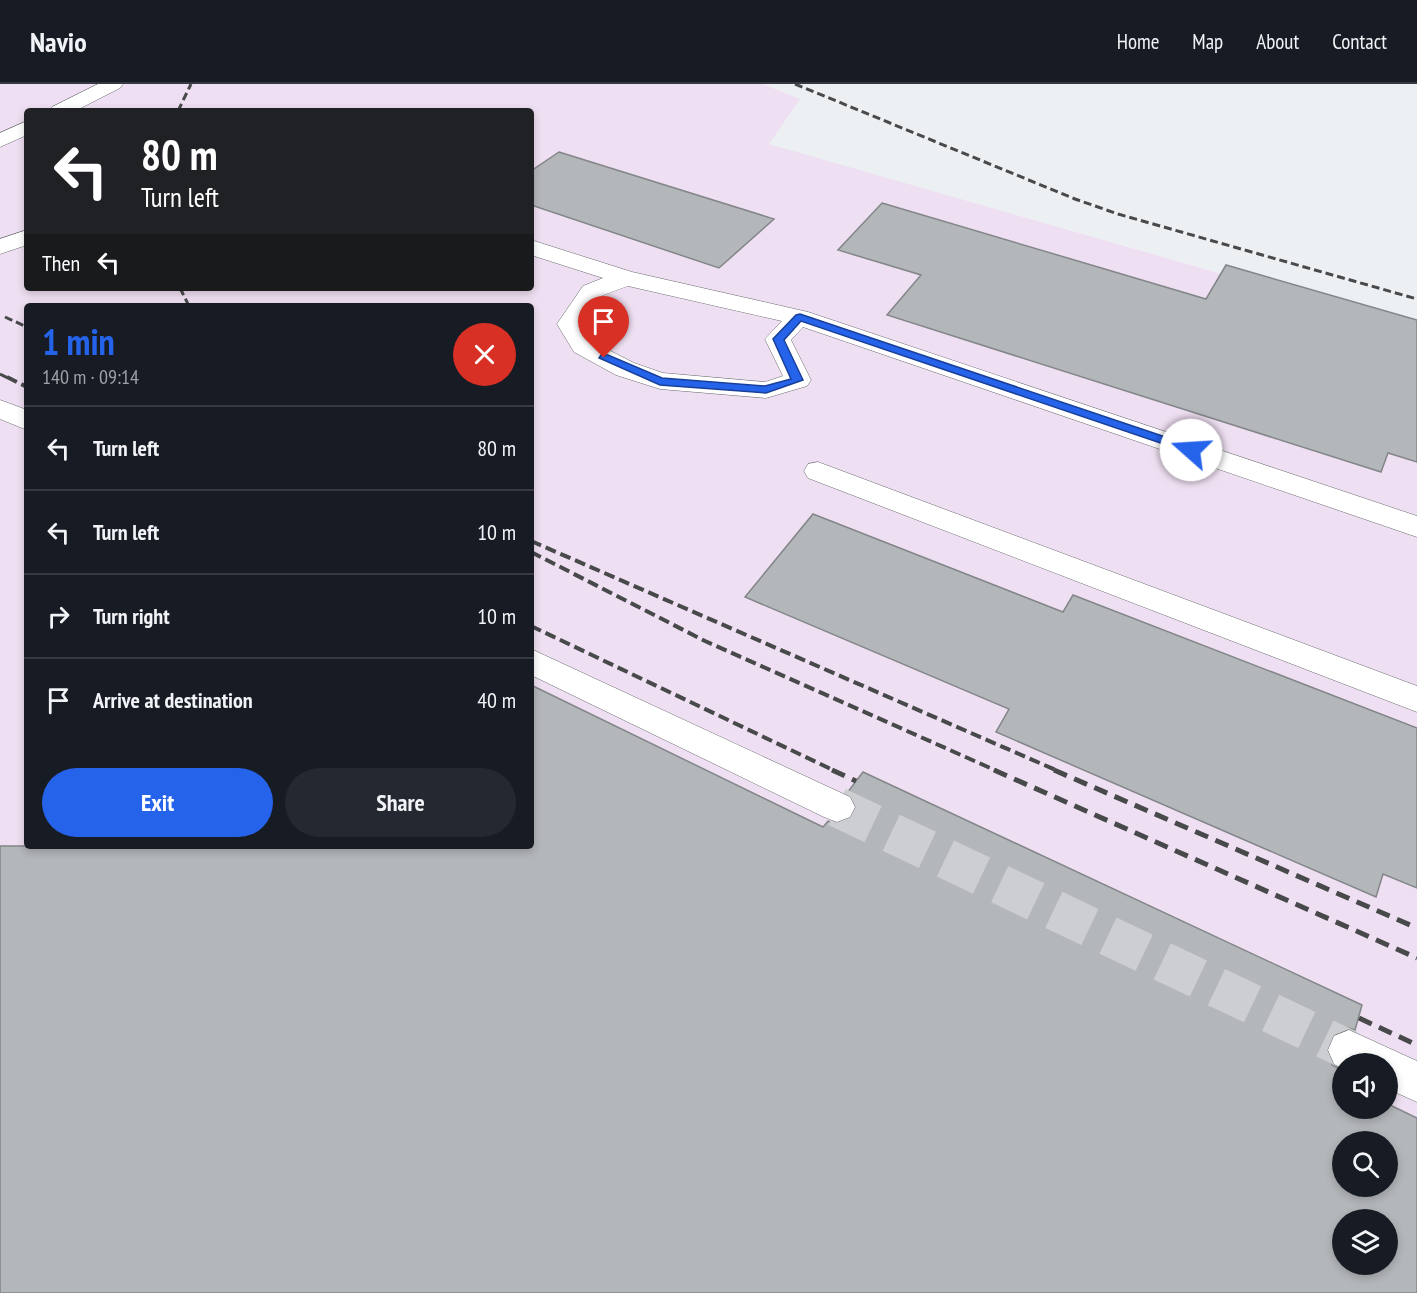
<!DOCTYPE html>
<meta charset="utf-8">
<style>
body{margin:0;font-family:"PT Sans Narrow",sans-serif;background:#242831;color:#f1f3f6;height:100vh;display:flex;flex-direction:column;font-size:22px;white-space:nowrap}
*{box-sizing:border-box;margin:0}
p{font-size:20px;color:#9ea1a6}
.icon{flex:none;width:33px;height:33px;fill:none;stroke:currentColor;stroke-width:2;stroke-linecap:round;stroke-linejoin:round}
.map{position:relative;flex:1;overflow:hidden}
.drawer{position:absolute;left:24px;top:219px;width:510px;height:546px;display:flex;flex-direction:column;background:#171b24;border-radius:6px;box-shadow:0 3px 9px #0003}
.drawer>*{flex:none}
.hud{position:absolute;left:24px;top:24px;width:510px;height:183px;border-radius:6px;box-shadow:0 3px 9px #0003;background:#202124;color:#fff;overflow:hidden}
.buttons{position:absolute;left:1332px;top:969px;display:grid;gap:12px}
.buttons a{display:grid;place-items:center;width:66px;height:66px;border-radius:50%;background:#171b24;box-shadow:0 3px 9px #0003;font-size:30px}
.pin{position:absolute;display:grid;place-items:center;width:51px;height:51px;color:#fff;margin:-62px -26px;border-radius:50% 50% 50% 0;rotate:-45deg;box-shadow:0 0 6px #0007}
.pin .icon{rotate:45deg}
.me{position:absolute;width:66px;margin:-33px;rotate:289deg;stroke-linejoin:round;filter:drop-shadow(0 0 4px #0008)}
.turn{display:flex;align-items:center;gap:21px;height:126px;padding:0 18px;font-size:27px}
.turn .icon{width:78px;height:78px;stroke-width:2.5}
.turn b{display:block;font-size:42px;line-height:51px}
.then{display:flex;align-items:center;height:57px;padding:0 18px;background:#0003;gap:12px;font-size:22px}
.round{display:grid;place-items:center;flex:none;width:63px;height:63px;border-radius:32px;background:#242831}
.headline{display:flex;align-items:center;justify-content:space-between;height:102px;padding:0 18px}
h1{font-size:36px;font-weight:800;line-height:45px;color:#2563eb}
.cta{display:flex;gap:12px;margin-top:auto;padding:12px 18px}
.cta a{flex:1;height:69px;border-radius:36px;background:#2563eb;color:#fff;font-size:24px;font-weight:800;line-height:69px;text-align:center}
.cta a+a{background:#242831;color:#f1f3f6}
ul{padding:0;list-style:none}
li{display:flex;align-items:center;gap:18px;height:84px;padding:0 18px;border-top:2px solid #363941}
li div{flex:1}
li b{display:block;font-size:22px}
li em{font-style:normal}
header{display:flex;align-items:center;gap:36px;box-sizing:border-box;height:84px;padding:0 30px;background:#171b24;border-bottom:2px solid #363941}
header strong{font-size:28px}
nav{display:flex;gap:33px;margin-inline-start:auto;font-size:21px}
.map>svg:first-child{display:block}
.industrial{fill:#efdff2;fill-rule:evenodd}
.building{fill:#b4b7ba;stroke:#838689;stroke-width:1.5;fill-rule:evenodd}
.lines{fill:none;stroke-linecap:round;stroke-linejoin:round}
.minor-tunnel{stroke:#ccced1;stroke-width:40;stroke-dasharray:40 20;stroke-linecap:butt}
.minor-casing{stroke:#696b6e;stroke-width:1}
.minor{fill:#fff;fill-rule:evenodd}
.rail-far2{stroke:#48494b;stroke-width:3;stroke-dasharray:8 4;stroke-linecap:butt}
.rail-far1{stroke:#48494b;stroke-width:4;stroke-dasharray:11 5;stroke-linecap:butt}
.rail{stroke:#48494b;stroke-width:5;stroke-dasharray:14 8;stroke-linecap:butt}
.route{fill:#2563eb;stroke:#184099;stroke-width:1.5}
</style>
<header>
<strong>Navio</strong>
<nav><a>Home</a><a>Map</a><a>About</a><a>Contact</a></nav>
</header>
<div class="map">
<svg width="1417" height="1209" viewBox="0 0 1417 1209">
<rect width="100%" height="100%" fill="#edf0f3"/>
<path class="industrial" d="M0,0H763L800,15L769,60L1417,246V1209H0ZM27,27H531V204H27ZM27,222H531V762H27ZM1342,980H1388V1024H1342ZM1342,1058H1388V1102H1342ZM1342,1136H1388V1180H1342Z"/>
<path class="building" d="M559,68L774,135L719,184L531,121V87Z
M882,119L1206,215L1226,181L1417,236V378L1388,369L1381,388L887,231L921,191L838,166Z
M813,430L1063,528L1073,511L1417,644V804L1383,790L1376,813L996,648L1009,625L745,513Z
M531,601L823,743L828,737L838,740L852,734L857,722L852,712L847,709L863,688L1362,921L1355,946L1348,944L1333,950L1326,967L1332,981L1342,986L1340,997L1342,998V1024H1388V1020L1417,1034V1209H0V762H531ZM1342,1058H1388V1102H1342ZM1342,1136H1388V1180H1342Z"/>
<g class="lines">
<path class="minor-tunnel" d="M837,723L1349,966"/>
<defs>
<path id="minor" d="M98,0H123L120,4L75,27H49L52,23Z
M27,37V51L0,63V49Z
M27,146V161L0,170V155Z
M531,156L632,188L808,228L1417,432V453L803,243L791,256L811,296L807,302L766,314L660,305L616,291L574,268L557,240L583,202L603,194L531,171ZM628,202L782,237L765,255L783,292L765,298L663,289L634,279L593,258L581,240L601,212Z
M0,316L27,326V346L0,335Z
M818,378L1417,602V628L808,394L804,387L808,380Z
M531,565L850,713L855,723L850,733L837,738L824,733L531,591Z
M1349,946L1417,977V1018L1388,1005V980H1342V984L1334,980L1328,966L1334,952Z"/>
</defs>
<use href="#minor" class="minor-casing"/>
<use href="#minor" class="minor"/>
<path class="rail-far2" d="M795,0L1075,115L1118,130L1417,215
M178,27L191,0
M180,204L189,222
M5,233L27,243
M0,290L10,295"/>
<path class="rail-far1" d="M7,293L27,303
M531,457L1058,687
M531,468L705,557L997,687
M531,542L835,687"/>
<path class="rail" d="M832,686L856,697
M994,686L1417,874
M1054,686L1417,844
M1359,934L1417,961"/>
</g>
<path class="route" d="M800,230L1195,363L1197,366L1195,368H1187L801,237L784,256L803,296L766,309L660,301L599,274L601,271H608L662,294L765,302L791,295L773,255L796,231Z"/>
</svg>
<div class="buttons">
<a><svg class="icon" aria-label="sound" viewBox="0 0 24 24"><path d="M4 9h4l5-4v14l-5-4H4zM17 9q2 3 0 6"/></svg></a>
<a><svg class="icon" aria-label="search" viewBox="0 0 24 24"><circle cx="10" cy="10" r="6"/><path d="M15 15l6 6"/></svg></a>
<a><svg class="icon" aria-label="layers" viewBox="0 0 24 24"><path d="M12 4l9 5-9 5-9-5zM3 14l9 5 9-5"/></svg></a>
</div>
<div class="pin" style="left:604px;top:274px;background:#d93025"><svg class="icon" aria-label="arrive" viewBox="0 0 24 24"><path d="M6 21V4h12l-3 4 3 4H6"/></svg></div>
<svg class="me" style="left:1191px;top:366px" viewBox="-20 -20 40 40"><circle r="19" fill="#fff"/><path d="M0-13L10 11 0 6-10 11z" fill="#2563eb"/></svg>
<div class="hud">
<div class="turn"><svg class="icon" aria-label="left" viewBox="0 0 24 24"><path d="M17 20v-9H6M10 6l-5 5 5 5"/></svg><div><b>80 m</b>Turn left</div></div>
<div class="then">Then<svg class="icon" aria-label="left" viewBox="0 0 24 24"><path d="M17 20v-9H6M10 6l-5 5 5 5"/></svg></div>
</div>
<section class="drawer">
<div class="headline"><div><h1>1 min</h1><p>140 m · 09:14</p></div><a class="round" style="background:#d93025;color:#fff"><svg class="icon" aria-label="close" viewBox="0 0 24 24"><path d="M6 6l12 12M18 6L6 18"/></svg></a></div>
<ul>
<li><svg class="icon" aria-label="left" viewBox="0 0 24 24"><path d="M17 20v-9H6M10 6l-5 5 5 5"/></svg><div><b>Turn left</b></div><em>80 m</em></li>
<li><svg class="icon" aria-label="left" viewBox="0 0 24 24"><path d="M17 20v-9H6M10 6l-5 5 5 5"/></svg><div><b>Turn left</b></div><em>10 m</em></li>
<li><svg class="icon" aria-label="right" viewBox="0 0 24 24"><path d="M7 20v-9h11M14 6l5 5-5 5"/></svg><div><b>Turn right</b></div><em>10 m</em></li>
<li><svg class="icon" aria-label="arrive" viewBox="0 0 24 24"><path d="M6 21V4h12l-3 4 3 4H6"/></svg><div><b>Arrive at destination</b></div><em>40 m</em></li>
</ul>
<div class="cta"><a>Exit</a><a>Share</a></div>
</section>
</div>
